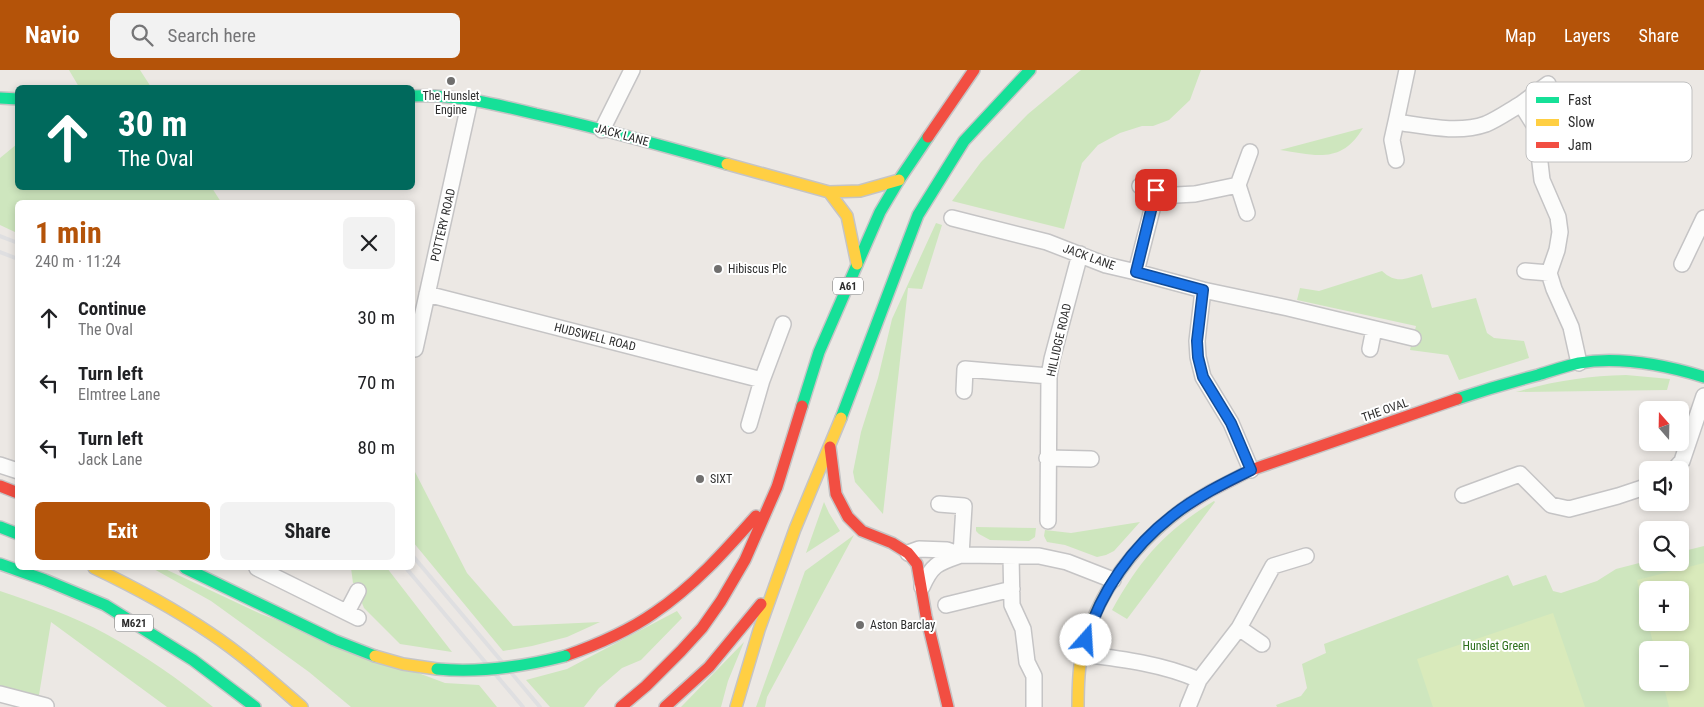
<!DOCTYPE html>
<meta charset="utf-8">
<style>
body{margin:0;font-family:"Roboto Condensed",sans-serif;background:#f2f2f2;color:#202124;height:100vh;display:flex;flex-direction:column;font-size:19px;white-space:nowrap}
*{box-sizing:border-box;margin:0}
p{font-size:16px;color:#757577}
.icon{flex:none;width:28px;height:28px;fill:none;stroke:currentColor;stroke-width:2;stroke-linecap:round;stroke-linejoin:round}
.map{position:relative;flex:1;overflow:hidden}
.details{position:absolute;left:15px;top:130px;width:400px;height:370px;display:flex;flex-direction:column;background:#fff;border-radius:8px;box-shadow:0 2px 8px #0003}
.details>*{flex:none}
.top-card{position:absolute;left:15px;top:15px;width:400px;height:105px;border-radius:8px;box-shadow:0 2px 8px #0003;background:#00695c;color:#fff;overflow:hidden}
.needle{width:32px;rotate:340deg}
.tools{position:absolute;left:1639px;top:331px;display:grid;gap:10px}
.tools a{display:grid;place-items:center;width:50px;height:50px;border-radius:8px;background:#fff;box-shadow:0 2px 8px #0003;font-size:25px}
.pin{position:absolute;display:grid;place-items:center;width:42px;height:42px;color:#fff;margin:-21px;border-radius:10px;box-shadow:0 2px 8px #0006}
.me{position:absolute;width:55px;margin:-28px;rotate:19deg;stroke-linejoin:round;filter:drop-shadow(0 0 4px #0008)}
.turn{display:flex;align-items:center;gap:18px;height:105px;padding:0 20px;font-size:22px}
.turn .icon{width:65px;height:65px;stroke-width:2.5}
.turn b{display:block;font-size:35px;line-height:42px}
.round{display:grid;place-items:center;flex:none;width:52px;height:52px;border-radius:8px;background:#f2f2f2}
.headline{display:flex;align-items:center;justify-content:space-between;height:85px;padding:0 20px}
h1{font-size:30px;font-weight:700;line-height:38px;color:#b45309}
.cta{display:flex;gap:10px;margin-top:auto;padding:10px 20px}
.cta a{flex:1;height:58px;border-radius:8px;background:#b45309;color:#fff;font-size:20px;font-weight:700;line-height:58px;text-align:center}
.cta a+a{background:#f2f2f2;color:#202124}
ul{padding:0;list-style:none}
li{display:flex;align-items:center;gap:15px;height:65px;padding:0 20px}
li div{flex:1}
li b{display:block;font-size:19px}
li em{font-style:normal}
header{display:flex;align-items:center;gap:30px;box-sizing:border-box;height:70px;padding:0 25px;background:#b45309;color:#fff}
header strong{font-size:24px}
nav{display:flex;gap:28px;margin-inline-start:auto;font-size:18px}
.search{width:350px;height:45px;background:#f2f2f2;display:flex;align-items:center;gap:12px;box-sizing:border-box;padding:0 18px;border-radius:8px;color:#757577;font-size:19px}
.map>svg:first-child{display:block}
.green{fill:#cee6be;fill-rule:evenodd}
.pitch{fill:#d9eabb}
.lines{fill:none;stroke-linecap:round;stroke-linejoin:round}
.street-casing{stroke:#c5c4c5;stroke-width:18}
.fast-casing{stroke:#c5c4c5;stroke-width:14}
.slow-casing{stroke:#c5c4c5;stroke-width:14}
.jam-casing{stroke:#c5c4c5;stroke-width:14}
.street{stroke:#fcfcfb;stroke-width:15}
.fast{stroke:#16e098;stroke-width:11}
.slow{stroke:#ffcf43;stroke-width:11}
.jam{stroke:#f24e42;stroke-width:11}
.rail{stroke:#dfdfe1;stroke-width:4}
.fast-bridge-casing{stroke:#c6c5c4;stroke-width:14;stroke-linecap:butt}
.fast-bridge{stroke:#16e098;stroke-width:11}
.route-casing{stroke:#114b97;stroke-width:12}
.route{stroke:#1a73e8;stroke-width:9}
.poi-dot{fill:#706f6e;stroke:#fff;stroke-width:2}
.labels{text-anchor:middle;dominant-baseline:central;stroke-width:4;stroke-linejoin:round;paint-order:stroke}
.shield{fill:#fff;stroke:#6d6d6d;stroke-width:1}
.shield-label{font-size:11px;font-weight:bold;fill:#2e2e2e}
.poi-label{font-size:12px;fill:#2e2e2e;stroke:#fff;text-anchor:start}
.street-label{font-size:12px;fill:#2e2e2e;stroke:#fff}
.park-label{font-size:12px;fill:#2c6e1b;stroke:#fff}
.key{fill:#fff;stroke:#c0c0c0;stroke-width:1}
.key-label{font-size:14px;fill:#2e2e2e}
</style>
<header>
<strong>Navio</strong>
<div class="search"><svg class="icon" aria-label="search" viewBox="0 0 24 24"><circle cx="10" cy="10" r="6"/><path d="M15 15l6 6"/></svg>Search here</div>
<nav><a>Map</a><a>Layers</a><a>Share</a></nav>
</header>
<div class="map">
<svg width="1704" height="637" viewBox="0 0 1704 637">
<rect width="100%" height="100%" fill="#ece8e4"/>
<path class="green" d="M69,0H140L151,17H79Z
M1081,0H1201L1190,30L1169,50L1153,56H1142L1120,63L1098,75L1082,93L1064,159L952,131L981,92L1028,44Z
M1363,58C1341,95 1315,85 1280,80Z
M17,74L18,118H212L221,132H18L17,163L0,155V88Z
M936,153L942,155L922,219L908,218L883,444L855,412L853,402L861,362L878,308L892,249Z
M1382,201C1396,214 1405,209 1422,204L1432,238L1476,228L1487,263L1494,268L1524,271L1529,288L1459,310L1448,285L1410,280L1416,256L1297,230L1300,218L1319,221Z
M1626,305L1670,309L1667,320L1516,322C1553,311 1588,306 1626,305Z
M414,400L467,503L513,556L600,552L567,567L532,576L503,581L413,472L412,401Z
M1214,431L1215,432L1127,549L1112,540C1141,488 1164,462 1214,431Z
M824,432L829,443L840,461L806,483Z
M1140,452L1114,481L1106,485L1097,487L1065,475L1047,472L1044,466L1045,460L1071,463Z
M976,457L1036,458L1035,467L1029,471L990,470L979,464L976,461Z
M854,465L767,627L765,637H756L805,501Z
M1704,476V637H1277L1276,635L1301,626L1307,618L1302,594L1326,583L1324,574L1508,505L1513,516L1546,505L1553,521L1561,523L1597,511L1616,499L1647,491L1648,492H1680V482ZM1648,520H1680V552H1648ZM1648,580H1680V612H1648Z
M152,498H163L261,544L445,613L479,615L497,637H351L309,602L211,531Z
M351,498H387L452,582L400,574L364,538L362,533L365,519L353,513Z
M0,521C35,533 74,546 106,564C144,585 180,610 213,637H167L51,552L38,631L0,621Z
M677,541L682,548L641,590L622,598L599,618L584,637H550L526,610L567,599Z
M744,572L728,611L721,637H681Z"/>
<path class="pitch" d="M1704,493V637H1669L1663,613L1680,612V580H1655L1648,553L1680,552V520H1648L1647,552L1637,510Z
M1553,543L1585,637H1433L1417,589Z"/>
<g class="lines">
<defs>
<path id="street" d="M1407,0L1396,52C1425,56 1458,64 1486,54C1498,49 1509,41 1521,34L1536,58L1542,110L1558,147L1560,162L1557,180L1549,203L1554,219L1571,257L1579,293
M1521,34L1548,14
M602,60L632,0
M1396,90L1392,70L1396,52
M1140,116L1157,120
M1247,143L1238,115L1250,82
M952,148L1047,172L1106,195L1136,202L1203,220L1288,238L1413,268
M1682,194L1704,148
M1525,201L1549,203
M1136,202L1157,120L1176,125L1195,124L1238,115
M1203,220L1197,271L1198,287L1203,307L1231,353L1251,400
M427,224L762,310
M415,279L470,30
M1370,279L1374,259
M964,321L965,299L1049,306
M749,355L762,310L783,254
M1047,388L1091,389
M0,395L18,401
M1674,400L1682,391L1704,326
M1463,425L1520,404L1551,435L1569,439L1618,426L1648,416
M939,434L964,436L961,485
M1048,451L1049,306L1052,289L1080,184
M908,483L919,479L947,480L961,485L1039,486L1067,492L1113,510
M1011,486L1012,535L1023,559L1027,592L1034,606V637
M257,498L358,548
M922,517C932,494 938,493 961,485
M946,535L1012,519
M347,542L358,521
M1239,558L1262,574
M1082,584C1122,589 1163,594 1199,610
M0,624L46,636
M1188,637L1199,610L1239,558L1273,496L1306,486"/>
<path id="fast" d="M412,26C454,24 495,34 536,44C600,58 664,76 727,94
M0,28L18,29
M1457,329C1484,320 1511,312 1538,305C1551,301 1565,296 1579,293C1620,286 1665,295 1704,307
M802,336L819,282L880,142L899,110L928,67
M841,348L918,145L964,71L1030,0
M0,457L18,464
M0,494L45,510L105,535L193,590L255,637
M185,498L334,570L375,586"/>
<path id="slow" d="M727,94L829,122L860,121L899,110
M829,122L847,146L857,194
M94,498C134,517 173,538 210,563C243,585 272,611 302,637
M375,586L403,594L437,599
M736,637L759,560L795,459L841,348
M1078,637C1078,619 1078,601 1082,583C1096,522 1138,469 1189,434"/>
<path id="jam" d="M928,67L974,0
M830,377L836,424L848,447L862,461L892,473L908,483L917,494L926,546L948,637
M0,416L18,423
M1189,434L1210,421L1251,400L1457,329
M565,586C596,575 627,562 654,543C693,517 725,481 756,446
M621,637L646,616L681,581L702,558L721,531L745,490L777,417L802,336
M665,637L709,597L761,534"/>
</defs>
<use href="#street" class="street-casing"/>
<use href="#fast" class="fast-casing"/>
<use href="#slow" class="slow-casing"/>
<use href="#jam" class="jam-casing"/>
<use href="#street" class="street"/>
<use href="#fast" class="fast"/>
<use href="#slow" class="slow"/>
<use href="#jam" class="jam"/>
<path class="rail" d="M0,166L18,173
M0,182L18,189
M412,485L540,637
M406,498L523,637"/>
<defs>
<path id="fast-bridge" d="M437,599C481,603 522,597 565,586"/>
</defs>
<use href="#fast-bridge" class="fast-bridge-casing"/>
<use href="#fast-bridge" class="fast-bridge"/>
</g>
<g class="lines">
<defs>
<path id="route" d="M1086,570C1101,521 1132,477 1172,446C1196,427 1224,413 1251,400L1231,353L1203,307L1198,287L1197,271L1203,220L1136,202L1156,120"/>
</defs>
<use href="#route" class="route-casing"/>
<use href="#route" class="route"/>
</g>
<g class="poi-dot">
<circle cx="451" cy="11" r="5"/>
<circle cx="718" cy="199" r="5"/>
<circle cx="700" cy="409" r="5"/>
<circle cx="860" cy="555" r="5"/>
</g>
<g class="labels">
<g class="shield">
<rect x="833" y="207.5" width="30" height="17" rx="4"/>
<rect x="115" y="544.5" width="38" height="17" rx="4"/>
</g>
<g class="shield-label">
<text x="848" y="216">A61</text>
<text x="134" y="553">M621</text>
</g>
<g class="poi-label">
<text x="451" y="26" text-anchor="middle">The Hunslet<tspan x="451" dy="14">Engine</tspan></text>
<text x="728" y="199">Hibiscus Plc</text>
<text x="710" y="409">SIXT</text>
<text x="870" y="555">Aston Barclay</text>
</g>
<g class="street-label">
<text transform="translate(622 65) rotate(15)">JACK LANE</text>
<text transform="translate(443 155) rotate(-77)">POTTERY ROAD</text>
<text transform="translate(1089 187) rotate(20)">JACK LANE</text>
<text transform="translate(595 267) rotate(14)">HUDSWELL ROAD</text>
<text transform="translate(1059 270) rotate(-77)">HILLIDGE ROAD</text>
<text transform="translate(1385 340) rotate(-19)">THE OVAL</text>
</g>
<g class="park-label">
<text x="1496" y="576">Hunslet Green</text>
</g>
</g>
<rect x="1526" y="12" width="166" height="80" rx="8" class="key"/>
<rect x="1536" y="27" width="23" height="6" fill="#16e098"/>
<rect x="1536" y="49" width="23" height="7" fill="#ffcf43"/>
<rect x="1536" y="72" width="23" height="6" fill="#f24e42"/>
<g class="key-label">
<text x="1568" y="35">Fast</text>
<text x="1568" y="57">Slow</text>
<text x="1568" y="80">Jam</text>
</g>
</svg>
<div class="tools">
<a><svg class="needle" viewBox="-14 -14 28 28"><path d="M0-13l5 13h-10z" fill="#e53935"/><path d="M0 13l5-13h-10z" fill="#757577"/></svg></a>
<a><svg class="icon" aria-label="sound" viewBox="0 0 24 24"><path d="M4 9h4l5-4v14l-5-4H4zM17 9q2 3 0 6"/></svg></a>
<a><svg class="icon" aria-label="search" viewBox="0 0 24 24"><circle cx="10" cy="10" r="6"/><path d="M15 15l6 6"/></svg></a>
<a>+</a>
<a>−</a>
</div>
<div class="pin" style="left:1156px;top:120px;background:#d93025"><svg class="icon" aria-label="arrive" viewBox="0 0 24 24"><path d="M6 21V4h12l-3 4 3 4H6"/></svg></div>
<svg class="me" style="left:1086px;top:570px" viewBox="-20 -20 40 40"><circle r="19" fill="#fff"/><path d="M0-13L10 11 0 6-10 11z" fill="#1a73e8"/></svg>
<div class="top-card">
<div class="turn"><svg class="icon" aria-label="ahead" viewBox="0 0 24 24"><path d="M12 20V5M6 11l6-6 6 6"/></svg><div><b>30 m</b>The Oval</div></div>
</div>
<section class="details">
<div class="headline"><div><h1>1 min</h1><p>240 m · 11:24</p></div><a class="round"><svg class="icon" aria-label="close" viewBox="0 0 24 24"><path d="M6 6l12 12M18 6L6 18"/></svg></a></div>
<ul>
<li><svg class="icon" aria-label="ahead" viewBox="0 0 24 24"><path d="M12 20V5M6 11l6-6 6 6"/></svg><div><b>Continue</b><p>The Oval</p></div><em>30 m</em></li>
<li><svg class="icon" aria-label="left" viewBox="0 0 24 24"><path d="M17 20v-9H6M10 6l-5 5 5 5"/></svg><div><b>Turn left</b><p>Elmtree Lane</p></div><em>70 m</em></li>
<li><svg class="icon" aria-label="left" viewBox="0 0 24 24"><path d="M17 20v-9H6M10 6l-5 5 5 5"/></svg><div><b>Turn left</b><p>Jack Lane</p></div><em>80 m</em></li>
</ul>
<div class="cta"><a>Exit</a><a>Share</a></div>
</section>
</div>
